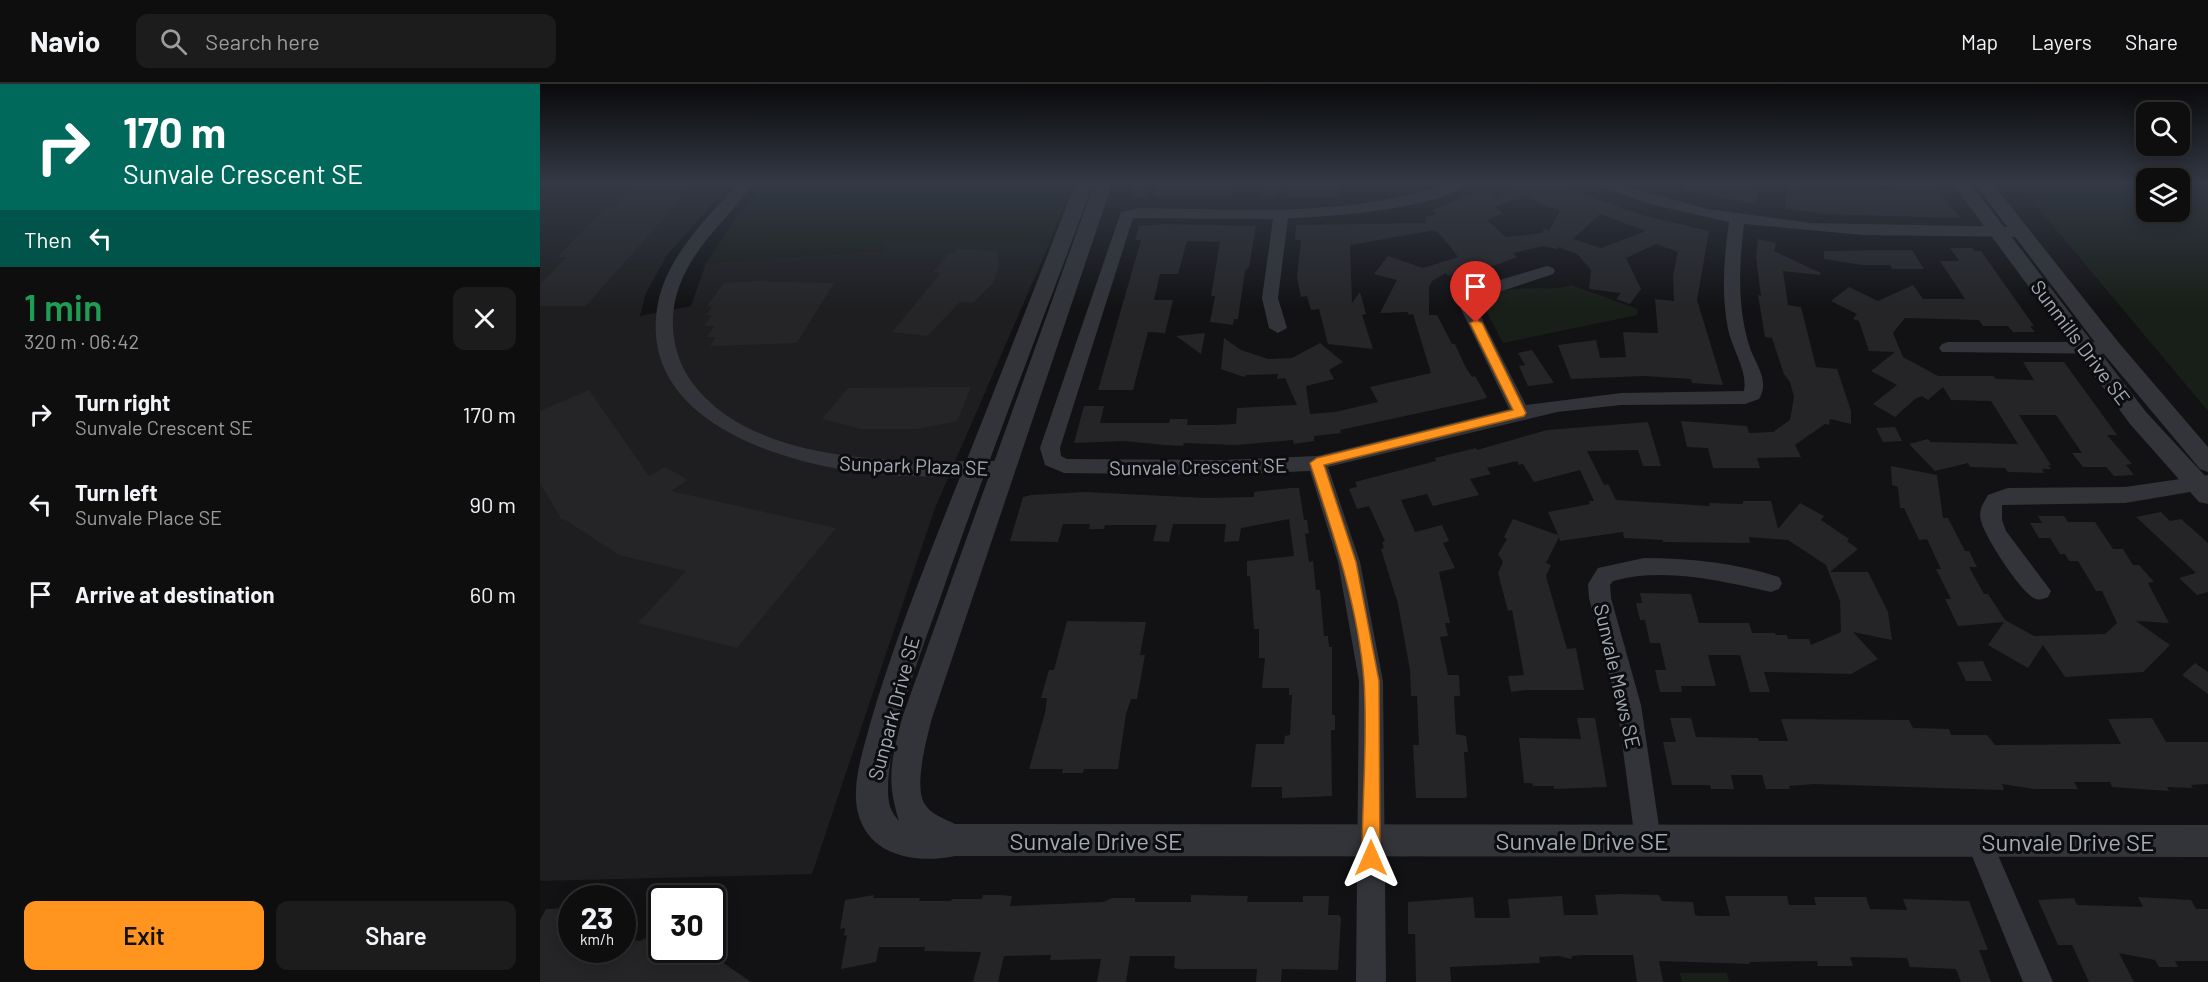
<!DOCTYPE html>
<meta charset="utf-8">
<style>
body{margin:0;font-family:Barlow,sans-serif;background:#1c1c1d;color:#f1f3f6;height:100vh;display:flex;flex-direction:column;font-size:22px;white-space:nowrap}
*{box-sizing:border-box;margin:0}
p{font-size:20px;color:#9b9c9e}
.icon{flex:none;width:33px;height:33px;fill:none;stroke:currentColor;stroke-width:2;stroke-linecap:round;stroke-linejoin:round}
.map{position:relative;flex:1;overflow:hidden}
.drawer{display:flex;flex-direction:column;background:#0e0e0f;width:540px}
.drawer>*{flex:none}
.banner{background:#00695c;color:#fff;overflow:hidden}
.fabs{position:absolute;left:1596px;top:18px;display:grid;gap:12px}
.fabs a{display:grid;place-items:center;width:54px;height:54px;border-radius:12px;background:#0e0e0f;box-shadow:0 3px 15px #0003,0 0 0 2px #2e2e2f;font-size:30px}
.speed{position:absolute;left:18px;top:801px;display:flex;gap:12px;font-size:30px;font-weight:700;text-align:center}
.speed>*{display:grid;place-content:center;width:78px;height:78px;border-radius:50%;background:#0e0e0f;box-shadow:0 3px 15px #0003,0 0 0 2px #2e2e2f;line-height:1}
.speed small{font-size:15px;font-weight:400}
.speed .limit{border:3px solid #111;border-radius:9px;background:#fff;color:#111}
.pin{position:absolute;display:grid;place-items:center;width:51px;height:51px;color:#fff;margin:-62px -26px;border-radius:50% 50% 50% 0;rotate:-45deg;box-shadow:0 0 6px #0007}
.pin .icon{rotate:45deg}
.me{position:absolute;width:66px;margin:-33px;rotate:0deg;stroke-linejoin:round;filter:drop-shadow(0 0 4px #0008)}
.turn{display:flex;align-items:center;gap:21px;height:126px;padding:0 24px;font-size:27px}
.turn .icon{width:78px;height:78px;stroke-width:2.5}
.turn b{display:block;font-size:42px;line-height:51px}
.then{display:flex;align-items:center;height:57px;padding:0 24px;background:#0003;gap:12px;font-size:22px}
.round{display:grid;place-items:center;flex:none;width:63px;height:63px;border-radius:12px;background:#1c1c1d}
.overview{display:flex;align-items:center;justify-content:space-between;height:102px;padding:0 24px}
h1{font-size:36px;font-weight:600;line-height:45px;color:#1e9e55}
.button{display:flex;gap:12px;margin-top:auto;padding:12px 24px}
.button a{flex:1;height:69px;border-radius:12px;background:#ff941e;color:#111;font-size:24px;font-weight:600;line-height:69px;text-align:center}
.button a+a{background:#1c1c1d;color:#f1f3f6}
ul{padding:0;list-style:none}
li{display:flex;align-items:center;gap:18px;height:90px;padding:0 24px}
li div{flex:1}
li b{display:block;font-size:22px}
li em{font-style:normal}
header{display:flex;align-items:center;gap:36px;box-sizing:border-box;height:84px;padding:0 30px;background:#0e0e0f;border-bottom:2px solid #2e2e2f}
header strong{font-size:28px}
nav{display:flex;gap:33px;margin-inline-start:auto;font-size:21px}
.search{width:420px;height:54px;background:#1c1c1d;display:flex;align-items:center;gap:15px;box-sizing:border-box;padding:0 21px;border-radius:12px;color:#9b9c9e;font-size:22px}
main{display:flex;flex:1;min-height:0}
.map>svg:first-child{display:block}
.built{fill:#1e1e21}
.green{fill:#181f18}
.building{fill:#252528;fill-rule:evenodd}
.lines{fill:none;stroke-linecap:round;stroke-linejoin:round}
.minor{fill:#323439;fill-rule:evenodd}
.tertiary{fill:#323439;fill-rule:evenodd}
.route{fill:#ff941e;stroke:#a66014;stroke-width:1.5}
.labels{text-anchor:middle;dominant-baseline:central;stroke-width:6;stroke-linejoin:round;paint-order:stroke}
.street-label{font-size:20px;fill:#a2abb6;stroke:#0d0d0f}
.near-street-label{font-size:24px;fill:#a2abb6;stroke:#0d0d0f}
</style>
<header>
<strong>Navio</strong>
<div class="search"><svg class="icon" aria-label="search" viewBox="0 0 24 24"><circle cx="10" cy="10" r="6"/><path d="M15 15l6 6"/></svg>Search here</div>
<nav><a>Map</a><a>Layers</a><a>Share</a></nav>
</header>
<main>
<section class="drawer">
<div class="banner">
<div class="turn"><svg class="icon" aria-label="right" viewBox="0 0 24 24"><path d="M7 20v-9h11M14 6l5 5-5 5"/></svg><div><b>170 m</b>Sunvale Crescent SE</div></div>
<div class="then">Then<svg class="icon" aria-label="left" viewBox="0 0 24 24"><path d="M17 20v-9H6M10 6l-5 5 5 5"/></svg></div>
</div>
<div class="overview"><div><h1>1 min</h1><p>320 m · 06:42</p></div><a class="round"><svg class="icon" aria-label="close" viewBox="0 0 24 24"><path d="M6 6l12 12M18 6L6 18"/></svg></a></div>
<ul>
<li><svg class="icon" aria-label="right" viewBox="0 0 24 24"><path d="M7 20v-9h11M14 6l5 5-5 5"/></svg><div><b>Turn right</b><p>Sunvale Crescent SE</p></div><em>170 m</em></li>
<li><svg class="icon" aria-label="left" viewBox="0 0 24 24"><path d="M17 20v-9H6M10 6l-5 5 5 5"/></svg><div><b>Turn left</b><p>Sunvale Place SE</p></div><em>90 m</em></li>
<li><svg class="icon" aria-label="arrive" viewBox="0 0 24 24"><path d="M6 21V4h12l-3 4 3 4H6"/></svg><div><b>Arrive at destination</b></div><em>60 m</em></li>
</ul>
<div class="button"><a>Exit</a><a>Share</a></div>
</section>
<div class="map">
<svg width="1668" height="898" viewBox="0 0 1668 898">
<rect width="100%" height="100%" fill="#121214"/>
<path class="built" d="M0,100H190L127,171L106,209L100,232L151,222L166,179L342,166L346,158H510L395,424L272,790L0,797Z
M340,100H532L529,109H375L378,104Z"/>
<path class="green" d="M226,100H340L379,103L376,109H529L510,158H346L342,166L166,179L198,131Z
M1478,100H1606V128H1640V100H1668V327Z
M1031,201L1098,225L1097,231L963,259L944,223C952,194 1009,210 1031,201Z
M1140,889H1187L1189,898H1142Z"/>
<path class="building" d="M96,100H154L46,222H0V201L26,173H17L65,124H73Z
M617,100H694L692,113H613Z
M724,100H739L737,113H722Z
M779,100H801L800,114H747L748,101Z
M956,100H1016L1101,131L1169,147L1157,216L1183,301L1152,299L1151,295L1105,292L1031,295L1018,261L1056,256L1060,274L1086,273L1083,248L1118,249L1115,215L1134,217L1133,192L1138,168L1116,160L1086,174L1101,205L1090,220L1076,215L1081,209L1049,205L1051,186L1037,170L1018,163L1017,165L1003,162L973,169L977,173L959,180L925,189L923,187L908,192L906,189L892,197L889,204V231H897L912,260H915L925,282L932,293L935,292L947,313L944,315L800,346L801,349L774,352V357L754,360L753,356L696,361L644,359L643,362L624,361L584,357L534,359L544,322H564L560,339H629L630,335H648L647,341H674L696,340L697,324L757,321L745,294L737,295L738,290L706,291L704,293L681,285L684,254L701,266L728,275L752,274L780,259L803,278L789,286L794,295L766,302L770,330L795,328L838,318L830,303L891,289L873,230L869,231L868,228L840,229L857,196L834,190L848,172L883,184L918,173L905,156L895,146L810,161L812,219L820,208L826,230L822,231L833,265L788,260L779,225L771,226L767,212L761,213L757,193L761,156H755L756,141L886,139V133L897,130L892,126L897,124L945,105L956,112L969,105ZM984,112L1020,127L1009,147L1004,145L1002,149L966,153L947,136L963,129L954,123ZM1060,130L1106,147L1061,164L1033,155Z
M1144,100H1212L1210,106L1218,108L1215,120L1143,106Z
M1348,100H1394L1420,134L1285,130L1245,125L1247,103L1353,106Z
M595,101H611L607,114H591Z
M624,140L716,142L709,183L705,187L698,235H694L693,241L670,238L675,212H671L680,158L647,157L638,190H620L614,216H633L625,249L608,248L593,306H558L601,156H595L599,142Z
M1218,155L1236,159L1234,167L1281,189L1280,191L1243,187L1248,221L1261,223L1276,283L1297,285L1311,327V340L1290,335L1289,341L1285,340L1255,361L1261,373L1217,374L1220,384H1173L1168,364L1147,363L1141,337L1207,342L1209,349L1233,348L1250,336L1254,313L1250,298L1244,290L1232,254L1225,253L1218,211L1221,212L1216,173Z
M1410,164H1432L1434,167H1441L1494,242H1490L1495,248H1473L1468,242H1443L1439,236L1365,234L1353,249L1363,273L1398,292H1453L1456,295L1494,296L1483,278H1524L1577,351H1567L1592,380L1586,381L1594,391L1574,392L1566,383H1543L1532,369H1542L1516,331H1479L1511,381H1508L1511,385H1502L1504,389L1468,388L1465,384L1430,383L1428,379L1395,387L1369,360L1388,355L1391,358L1478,360L1451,317L1411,316L1403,303L1388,316L1382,312L1375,315L1355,333L1333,320L1357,301L1331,287L1355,268L1329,267L1319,237L1313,235L1317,230L1291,217L1309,203L1338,217L1373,201L1383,215H1425L1400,177H1419Z
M417,165L457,167L459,181L453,199L433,219L420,218L387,252L352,248L401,189L393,188L409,169H414Z
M1341,166H1372L1384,185H1352L1350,181H1322L1284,175V167Z
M216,197L294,199L257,259L170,262L176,253H166L175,242H164L172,231H166L172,222H167L184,199Z
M665,249L661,270L636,252Z
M992,266L1014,299L988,302L979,282L985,281L978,269Z
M431,303L417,337L377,345H321L282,335L308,304Z
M49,306L109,392L125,383L148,396L131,407L296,444L197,564L98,539L146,487L79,471L24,435L22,436L0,399V327Z
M1108,338L1121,382H1103L1098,366L1047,367L1064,401L1068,400L1076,416L1170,422L1169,419L1203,420V417H1231L1238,445L1260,419L1284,432L1281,436L1309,455L1307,457L1318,465L1290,488H1328L1348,528L1352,556L1313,548L1338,575L1311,590L1224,588L1230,608H1210L1200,571H1168L1176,602H1141L1142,608H1120L1115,586H1126L1120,559H1110L1105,536H1100L1096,519H1102L1100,509L1151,510L1159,539H1209L1212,549H1235L1236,551H1247L1248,555H1269L1271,561L1301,548L1300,517L1286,481L1248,456L1209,453L1210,459L1123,458V456L1084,454L1083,448L1020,457L1019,453L1006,479L1011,481L1006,492L1027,565L1036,564L1044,606H985L971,608L968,592L984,591L972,526L968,527L958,489L963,478L958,470L967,455L964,453L973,435L1018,451L1008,428L1050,420L1049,417H1054L1040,386L994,398L983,380L979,381L977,377L947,384L951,390L930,395L939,411L893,422L887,410L861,416L875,448L902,441L909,457L903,459L915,484L899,488L910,539H905L908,552L900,553L908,591H919L920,612H914L916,650L926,652L928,668H924L927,712L925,714H876L873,661H879L877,612H871L870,586L858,520L841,465L844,464L842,458L845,457L829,422L817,425L809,405L817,403L815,398L896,377L895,374L936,364L937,366L1007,346Z
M1355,343L1362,357L1343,358L1336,344Z
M1351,382L1397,391L1403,434H1408L1425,467H1429L1437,483H1429L1444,510H1448L1465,536L1494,552L1565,550L1577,539L1562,507H1556L1538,477H1529L1525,470H1520L1510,454H1499L1490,439H1502L1498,432H1524L1528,438H1555L1573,465H1583L1593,481H1599L1614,498L1608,499L1629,539L1596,537L1630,561L1603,588L1525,593L1503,561L1488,584L1448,561L1464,538L1418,542L1405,515H1411L1396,485H1401L1387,455L1379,456L1364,424H1360L1358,403L1352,401Z
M750,404H759L764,436H767L769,449L765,450L769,478L773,477L776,506H780L784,552H788L789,563H792V631H795V646H791L792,712L742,714V703H711L716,660H744L745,652L750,651L752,611H749V604H722L725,574H719V545H714L710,492H707V477L754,472L749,435L701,444L699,457L684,458L686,440H633L629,458L613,457L617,441H565L564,445H549L550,440H523L518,458L470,457L483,413L491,411L545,408L666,414L714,413V408Z
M1621,428L1630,437L1641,435L1668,459V508L1657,511L1639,494L1656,489L1596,433Z
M527,537L606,538L600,571H605L597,615H591L586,630L578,685H544L543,689H522L523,685H489L505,629L507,614H501L509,586H514Z
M1443,577L1452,597H1426L1417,578Z
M1655,579L1668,588V610L1642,591Z
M1037,634H1055L1067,703L1014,705V702H993L992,699H984L979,654L1041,655Z
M1130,634H1151L1156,653L1218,654L1219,657H1248L1241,635L1369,636L1373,644L1409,645L1411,651H1447L1455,661L1581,660L1568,635L1612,634L1626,658H1668V700L1651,701L1653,704L1627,703L1629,707L1572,703L1570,698H1534L1538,705H1494L1462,700L1464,706L1274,700L1249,702L1250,705H1226L1222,691H1191L1194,705H1171L1170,701H1132L1123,658H1136Z
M1080,810L1119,811L1122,817L1153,818L1155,831L1159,832H1190L1185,812H1247L1249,821H1276L1274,813H1326L1330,825L1367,826L1363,815L1429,817L1448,866H1439L1451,898H1421L1416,885L1370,883L1367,874L1310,873L1313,882H1278L1277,877L1209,878L1210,880L1119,877L1123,898H1097L1093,871H1044L1032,872L1031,875L1019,872L999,873L1000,879L910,883L911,898H876L875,850H868V818L933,813L935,834H970L968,815L1022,812L1024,831H1058L1055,811Z
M334,811L333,814H380L379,817H411L412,815H442L443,811H460L472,812L470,822L563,818L572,814H595V818H651V811L708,812L707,818H763V812H789L788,831H799L801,834L798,886L742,885L741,898H716L717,885H639L634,884L635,872H590L586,898H557L561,875L510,876L511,871L464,872L458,898H433L441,868L384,867L385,863H339L336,878L301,885L307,851L304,852L305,844L300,845L305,816Z
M1598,813L1651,816L1656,825H1668V877H1635L1638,883H1619L1615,876L1579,869L1594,898H1549L1532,861H1518L1498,816L1534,814L1537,821L1603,823Z
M32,824V866H82L87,855L100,857L116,849L122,866H165L211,898H0V836L6,825Z"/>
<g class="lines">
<path class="minor" d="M198,100H213C188,135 154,161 139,203C128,233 132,268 149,294C211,385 367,377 463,377L470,379L473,384L470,389C445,397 393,392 365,392C272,389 93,348 118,219C127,173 167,133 198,100Z
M906,100H926C905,124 782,134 748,134L738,214L747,244L738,249L729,244L722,214L733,135L593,134L520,364L521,372L527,375L682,376L777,372L969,325L921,225L920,214L932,204L1007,182L1013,184L1015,187L1013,190L936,216L937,225L986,321L1081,309L1204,307C1208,287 1192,265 1188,245C1181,209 1184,173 1189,138L1110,120L1060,103L1058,100H1078L1167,125L1271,139L1482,143L1490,148L1482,153L1323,151L1204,140C1199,181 1197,224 1210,264C1216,281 1230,297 1219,315L1205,320L1081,321L1017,328L788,383L820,478L843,597L846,898H816L819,597L798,478L770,387L682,391L524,389L505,381L500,364L581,128L599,124C702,125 807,134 906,100Z
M1408,258H1571L1580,264L1571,270L1402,268L1399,264L1402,260Z
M1668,391V405L1585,419L1462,421V436L1466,447L1511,507L1508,513C1503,515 1499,517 1494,514C1480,507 1445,453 1441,437C1438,426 1443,420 1448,411L1468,404L1585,403Z
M1104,474C1148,474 1197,479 1239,493L1242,499L1239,505L1231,508C1181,497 1124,483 1073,497L1070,501L1071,514L1101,621L1121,756L1117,765L1108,769L1099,765L1095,756L1077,621L1049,514L1048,500L1058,484Z
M1439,744L1448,748L1513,898H1483L1426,757L1430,748Z"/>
<path class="tertiary" d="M535,100H553C501,242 445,383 396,526C379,573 348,656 348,705C348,719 350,727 359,737C346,695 351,678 362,634L554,100H572L392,634C387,654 374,700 384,719C390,730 405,735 415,740L1668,741V773L415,772C378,780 329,773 318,729C311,701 323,667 330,640C355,554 389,471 422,388C460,292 498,196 535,100Z
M1413,100H1431L1606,328L1668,395V420L1659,418L1590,340Z
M1435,100H1453L1579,259L1668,363V388L1660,385L1563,269Z"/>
</g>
<linearGradient id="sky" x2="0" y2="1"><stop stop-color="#0a0a0b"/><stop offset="0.44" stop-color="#333945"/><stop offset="1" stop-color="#333945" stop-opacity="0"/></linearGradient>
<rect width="1668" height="225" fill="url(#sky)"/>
<path class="route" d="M936,236L942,239L986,329L984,332L784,381L816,478L839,597L840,774L837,780L831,783L824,780L822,774C822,716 828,654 824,596C818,521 793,449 770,379L777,374L973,326L930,239Z"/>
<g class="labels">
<g class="street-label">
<text transform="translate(1541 258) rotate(53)">Sunmills Drive SE</text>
<text transform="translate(374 381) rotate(2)">Sunpark Plaza SE</text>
<text transform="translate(658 382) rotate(-1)">Sunvale Crescent SE</text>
<text transform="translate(1078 592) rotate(77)">Sunvale Mews SE</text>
<text transform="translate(353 624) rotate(-75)">Sunpark Drive SE</text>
</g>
<g class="near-street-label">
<text x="556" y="756">Sunvale Drive SE</text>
<text x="1042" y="756">Sunvale Drive SE</text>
<text x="1528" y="757">Sunvale Drive SE</text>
</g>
</g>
</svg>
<div class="fabs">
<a><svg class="icon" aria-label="search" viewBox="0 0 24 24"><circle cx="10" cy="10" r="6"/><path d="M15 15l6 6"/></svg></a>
<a><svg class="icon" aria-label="layers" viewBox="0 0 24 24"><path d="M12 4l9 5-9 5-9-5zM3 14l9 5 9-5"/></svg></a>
</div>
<div class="speed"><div>23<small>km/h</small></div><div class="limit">30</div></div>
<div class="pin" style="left:936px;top:239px;background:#d93025"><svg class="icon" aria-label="arrive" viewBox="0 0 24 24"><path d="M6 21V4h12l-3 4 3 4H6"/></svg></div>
<svg class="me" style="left:831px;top:774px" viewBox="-20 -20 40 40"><path d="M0-17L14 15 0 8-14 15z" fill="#ff941e" stroke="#fff" stroke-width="4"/></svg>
</div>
</main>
